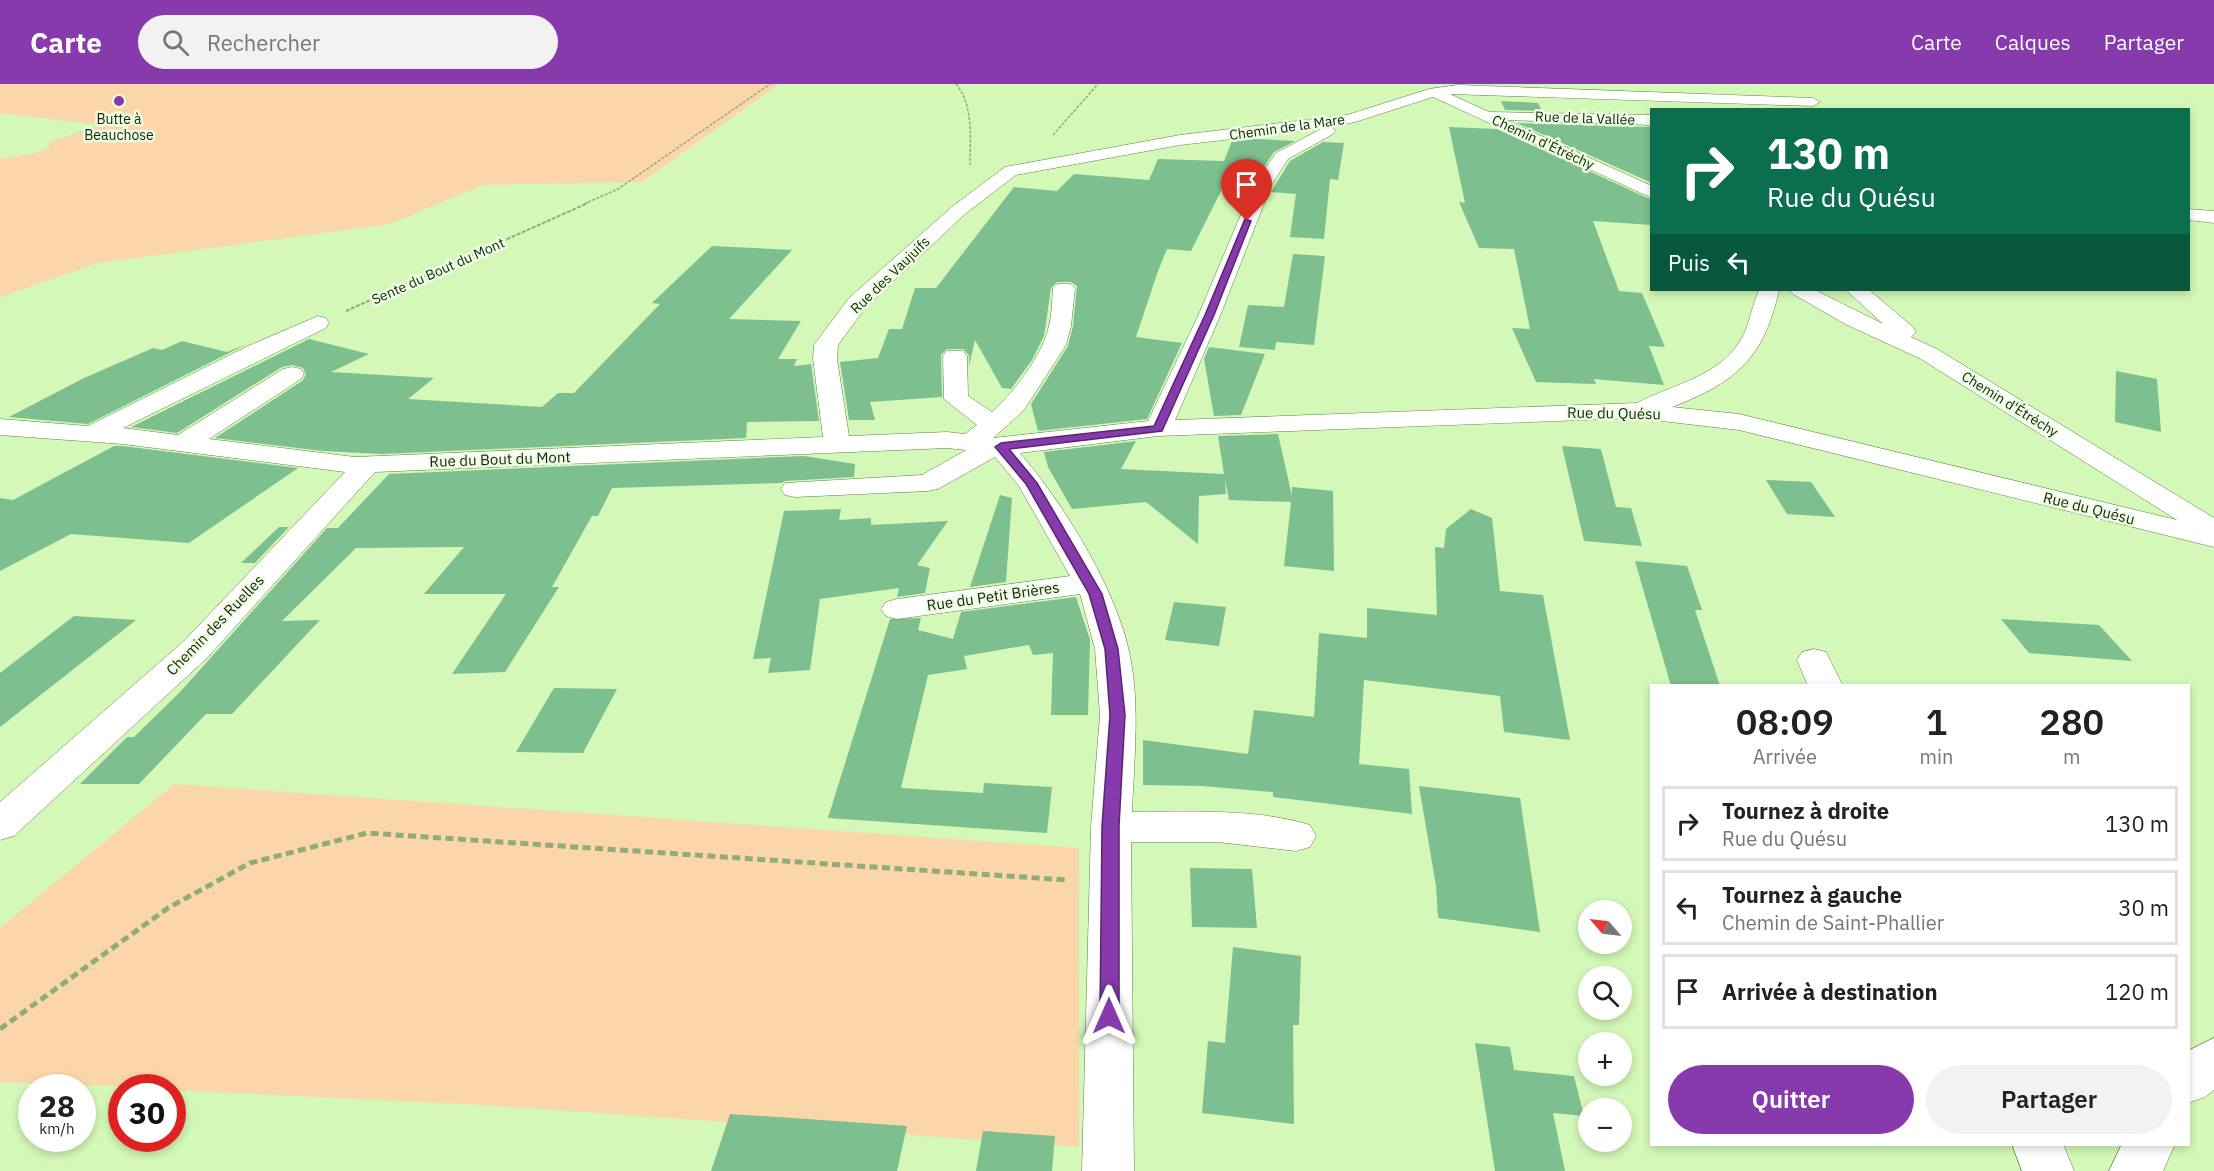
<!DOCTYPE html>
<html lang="fr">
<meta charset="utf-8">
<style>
body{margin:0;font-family:"IBM Plex Sans",sans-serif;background:#f2f2f2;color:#222;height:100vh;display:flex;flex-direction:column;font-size:22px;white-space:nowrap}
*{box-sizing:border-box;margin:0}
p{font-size:20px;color:#767676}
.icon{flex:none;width:33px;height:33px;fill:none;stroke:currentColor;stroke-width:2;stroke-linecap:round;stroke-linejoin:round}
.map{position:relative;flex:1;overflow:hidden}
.details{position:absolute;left:1650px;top:600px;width:540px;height:462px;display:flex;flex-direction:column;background:#fff;border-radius:0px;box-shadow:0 3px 9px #0003}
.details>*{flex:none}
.banner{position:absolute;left:1650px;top:24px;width:540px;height:183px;border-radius:0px;box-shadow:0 3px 9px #0003;background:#0b6e4f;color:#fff;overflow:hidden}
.needle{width:39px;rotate:298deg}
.fabs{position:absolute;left:1578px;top:816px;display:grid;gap:12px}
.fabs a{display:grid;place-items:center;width:54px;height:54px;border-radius:50%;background:#fff;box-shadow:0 3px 9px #0003;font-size:30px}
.speed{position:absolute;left:18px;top:990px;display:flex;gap:12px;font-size:30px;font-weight:700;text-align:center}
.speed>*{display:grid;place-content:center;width:78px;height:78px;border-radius:50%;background:#fff;box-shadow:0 3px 9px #0003;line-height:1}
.speed small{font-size:15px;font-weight:400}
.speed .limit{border:9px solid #d22;background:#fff;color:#111}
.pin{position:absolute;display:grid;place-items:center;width:51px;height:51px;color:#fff;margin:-62px -26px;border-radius:50% 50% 50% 0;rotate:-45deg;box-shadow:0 0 6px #0007}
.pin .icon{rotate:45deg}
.me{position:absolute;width:66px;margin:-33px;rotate:0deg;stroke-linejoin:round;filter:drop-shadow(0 0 4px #0008)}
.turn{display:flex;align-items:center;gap:21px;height:126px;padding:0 18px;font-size:27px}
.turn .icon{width:78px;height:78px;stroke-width:2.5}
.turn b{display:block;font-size:42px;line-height:51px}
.then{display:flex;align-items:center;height:57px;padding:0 18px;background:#0003;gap:12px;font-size:22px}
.eta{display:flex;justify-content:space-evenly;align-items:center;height:102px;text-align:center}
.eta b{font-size:36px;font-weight:600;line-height:42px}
.action{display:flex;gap:12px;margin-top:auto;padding:12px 18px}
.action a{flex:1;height:69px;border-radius:36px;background:#863aac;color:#fff;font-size:24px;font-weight:600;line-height:69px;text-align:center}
.action a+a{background:#f2f2f2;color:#222}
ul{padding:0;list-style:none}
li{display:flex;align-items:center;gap:18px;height:75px;margin:0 12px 9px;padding:0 6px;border:3px solid #e0e0e0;border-radius:0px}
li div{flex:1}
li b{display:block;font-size:22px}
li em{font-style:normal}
header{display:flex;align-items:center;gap:36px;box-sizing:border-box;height:84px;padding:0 30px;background:#863aac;color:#fff}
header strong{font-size:28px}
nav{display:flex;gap:33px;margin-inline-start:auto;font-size:21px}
.search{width:420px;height:54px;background:#f2f2f2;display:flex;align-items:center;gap:15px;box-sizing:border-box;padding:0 21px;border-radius:33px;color:#767676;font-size:22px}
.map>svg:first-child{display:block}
.green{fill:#fbd6a9}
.building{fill:#7ebf90}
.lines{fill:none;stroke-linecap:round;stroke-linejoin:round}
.minor-casing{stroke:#608145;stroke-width:1}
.path-far2{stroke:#90ac79;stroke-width:1.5;stroke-dasharray:3 1.5;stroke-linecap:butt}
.path-far1{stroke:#90ac79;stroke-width:2;stroke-dasharray:4 1.5;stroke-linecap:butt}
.path{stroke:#90ac79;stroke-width:5;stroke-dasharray:8 4.5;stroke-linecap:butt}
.minor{fill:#fff;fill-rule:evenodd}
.route{fill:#863aac;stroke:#572670;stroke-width:1.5}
.poi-dot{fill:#863aac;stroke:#eefee4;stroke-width:2}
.labels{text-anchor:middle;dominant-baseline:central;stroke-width:5;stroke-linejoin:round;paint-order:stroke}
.far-street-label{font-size:14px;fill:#16230a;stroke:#eefee4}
.far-poi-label{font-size:14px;fill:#16230a;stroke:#eefee4}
.street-label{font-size:15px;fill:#16230a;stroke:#eefee4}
</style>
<header>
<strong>Carte</strong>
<div class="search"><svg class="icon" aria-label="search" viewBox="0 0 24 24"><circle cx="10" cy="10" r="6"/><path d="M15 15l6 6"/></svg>Rechercher</div>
<nav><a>Carte</a><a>Calques</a><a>Partager</a></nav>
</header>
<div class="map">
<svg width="2214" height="1087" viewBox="0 0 2214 1087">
<rect width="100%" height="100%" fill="#d3f8b7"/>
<path class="green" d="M0,0H779L642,98L483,101L390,140L98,179L0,213V75L36,69L49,63V58L101,41L0,29Z
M174,700L1079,764V1063L482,1021L173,1006L172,1004L0,998V844Z"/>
<path class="building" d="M1501,17L1538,19L1542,27L1505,26Z
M1517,39L1652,43V99Z
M1449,43L1497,45L1652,116V141L1593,137L1619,207L1642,209L1665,263L1649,262L1664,301L1594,295L1596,300L1536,298L1512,244L1530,245L1514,165L1479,164L1459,118L1465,119Z
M1256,55L1295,57L1274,68L1248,107L1222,105L1191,167L1167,165L1158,187L1136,253L1182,259L1147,335L1038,347L1031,320L1068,262L1073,242L1077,202L1071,198H1057L1051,204L1044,252L1032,276L1011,305L1002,304L975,256L969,282V271L963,265H947L941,271L942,313L870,318L875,336H849L840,278L878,274L889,245H902L915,204H936L1014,103L1057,107L1074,90L1149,96L1158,75L1224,77L1232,57Z
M1323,58L1344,59L1338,96L1330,95L1324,155L1290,153L1296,110L1271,108L1290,77Z
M712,162L792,166L729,235L801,237L778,275H797L794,282L811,280L819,337L747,338L746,354L382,370L323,367L215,354L302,297L306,291L303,284L292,281L282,283L177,349L131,343L309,255L369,270L331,288L434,294L408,315L542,323L558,309H574L660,220L652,219Z
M1293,170L1325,172L1314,261L1276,258L1275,266L1239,263L1248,221L1284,223Z
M182,257L227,268L247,260L88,340L9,333L82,295L153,264L162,266Z
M1209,263L1265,270L1241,331L1214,332L1204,275Z
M2116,287L2157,295L2161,348L2115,338Z
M1278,350L1292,412V403L1333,407L1334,487L1284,482L1291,418L1229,416L1225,395L1226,410L1199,412L1198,460L1146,418L1072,425L1048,383L1044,368L1136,357L1121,385L1224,390L1218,352Z
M114,362H123L298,384L189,459L71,450L0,487V414L13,416Z
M1562,362L1601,365L1616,423L1631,424L1642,462L1584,457Z
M804,372L855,380L854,393L785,397L782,399L612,404L598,432H592L552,503H559L505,588L452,590L506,510H424L464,463L356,464L282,537L320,536L232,630H206L139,700H80L127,653H134L180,608L327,444H338L389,390Z
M1766,396L1811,398L1835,433L1787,430Z
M1000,411L1012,414L1006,498L970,503Z
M841,425L839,436L871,434V441L948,437L917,481L930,484L925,509L897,513L899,504L820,515L810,586L768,589L771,574L753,575L784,427Z
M1471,425L1492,434L1500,507L1543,511L1570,656L1504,648L1500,612L1364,596L1359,680L1409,685L1412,730L1273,713V708L1202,702L1143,701V656L1248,670L1254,626L1314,633L1319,549L1367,554V524L1437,531L1435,463L1444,464L1446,445Z
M279,443H289L255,479H241Z
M1635,477L1687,482L1702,526H1695L1720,602H1671Z
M1076,513L1090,556L1088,631H1051L1053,569L1033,571L1029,561L964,572L967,585L928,591L901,704L983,709L984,699L1052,703L1047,749L828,734L890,535L921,534L918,546L953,555L961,528Z
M1174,518L1226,523L1219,562L1165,556Z
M74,532L136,536L0,643V589Z
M2001,535L2099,541L2132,577L2029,569Z
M554,604L617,605L583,669L516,668Z
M1419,702L1520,714L1540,848L1438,834L1436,802Z
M1190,784L1252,785L1257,844L1192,843Z
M1233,863L1301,872L1299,941H1293L1294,1040L1202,1029L1208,957L1225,959Z
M1475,959L1510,963L1514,986L1574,992L1584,1032L1553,1029L1565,1087H1495Z
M730,1030L793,1034L907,1042L897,1087H711Z
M983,1047L1055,1052L1052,1087H976Z"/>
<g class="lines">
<defs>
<path id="minor" d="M1458,1L1813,14L1820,18L1813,22L1450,10L1489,28L1652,31V41L1506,36L1652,102V114L1433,13L1355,38L1331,43L1336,47L1333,50L1288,75L1271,102L1220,232L1175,336L1637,319C1673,300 1720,293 1742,254C1750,239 1752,221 1759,206H1779C1764,274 1737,298 1672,323L1739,330L2177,436L1921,275L1845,240L1793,210L1789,206H1815L1883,240L1846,206H1869L1913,243L1916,248L1911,253L1937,265L2214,434V463L1739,346L1636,334L1158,352L1020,369C1063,419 1113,500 1128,563C1141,617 1134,674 1132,728C1190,728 1254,724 1310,741L1316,752L1310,763L1296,767L1218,758H1131L1134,1087H1082L1091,743L1100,631L1095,565L1080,510L897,535L886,532L881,525L886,518L897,515L1070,492L1019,402L995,373L938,405L928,407L795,413L785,411L781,405L785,399L922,391L966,366L947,364L375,388L208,573L14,752L0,756V718L184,557L345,388L123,360L0,351V335L88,342L248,262L318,232L326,234L329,239L326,244L123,344L178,351L283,285L292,283L301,285L304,290L301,295L209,355L355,373L823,353L813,275L814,261L849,214L953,122L1005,83L1180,51L1347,31L1429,5ZM1321,45L1276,69L1253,102L1198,232L1148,337L993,354L1024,326L1066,261L1071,242L1075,204L1071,200H1057L1053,204C1052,216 1052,230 1049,242C1043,270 1013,310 992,328L968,312L967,272L963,267H947L943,272L944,315L977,341L965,350L947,348L849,352L837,275L838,261L865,224L965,130L1016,91L1180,61Z
M2188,125L2214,127V139L2188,136Z
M1814,565L1826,568L1843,602H1808L1797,576L1802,568Z
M2214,954V1006L2205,1013L2188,1019V967Z
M2012,1060H2063L2074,1087H2022Z
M2122,1060H2175L2163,1087H2109Z"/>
</defs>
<use href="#minor" class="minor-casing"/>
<path class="path-far2" d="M956,0C974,21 970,56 970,82
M1053,51L1098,0
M584,120L618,105L770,0"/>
<path class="path-far1" d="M346,227L588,119"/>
<path class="path" d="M0,945L168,824L250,779L367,749L1067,796"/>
<use href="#minor" class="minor"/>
</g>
<path class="route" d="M1245,135L1251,137L1214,231L1162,347L1009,365L1037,399L1102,510L1118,565L1125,631L1119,742V932L1116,938L1109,940L1102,938L1100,932L1102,742L1110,631L1105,565L1089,510L1026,400L995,363L1001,359L1154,342L1205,231Z"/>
<circle class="poi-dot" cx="119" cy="17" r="6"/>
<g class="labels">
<g class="far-street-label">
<text transform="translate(1585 34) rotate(2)">Rue de la Vallée</text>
<text transform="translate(1287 43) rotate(-8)">Chemin de la Mare</text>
<text transform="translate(1543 58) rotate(25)">Chemin d'Étréchy</text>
<text transform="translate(438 187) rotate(-24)">Sente du Bout du Mont</text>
<text transform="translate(890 191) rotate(-44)">Rue des Vaujuifs</text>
<text transform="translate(2010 320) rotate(32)">Chemin d'Étréchy</text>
</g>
<g class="far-poi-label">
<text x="119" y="35">Butte à<tspan x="119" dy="16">Beauchose</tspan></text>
</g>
<g class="street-label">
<text transform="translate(1614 329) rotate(1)">Rue du Quésu</text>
<text transform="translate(500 375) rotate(-2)">Rue du Bout du Mont</text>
<text transform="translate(2089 424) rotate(14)">Rue du Quésu</text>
<text transform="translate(993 512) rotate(-8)">Rue du Petit Brières</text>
<text transform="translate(215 541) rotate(-46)">Chemin des Ruelles</text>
</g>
</g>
</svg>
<div class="fabs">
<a><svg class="needle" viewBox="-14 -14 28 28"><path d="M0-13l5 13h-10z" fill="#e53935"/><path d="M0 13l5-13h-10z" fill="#767676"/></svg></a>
<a><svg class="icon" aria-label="search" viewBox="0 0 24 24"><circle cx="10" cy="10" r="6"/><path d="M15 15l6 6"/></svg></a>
<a>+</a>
<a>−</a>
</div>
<div class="speed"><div>28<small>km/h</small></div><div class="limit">30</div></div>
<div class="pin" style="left:1247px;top:137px;background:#d93025"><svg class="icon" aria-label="arrive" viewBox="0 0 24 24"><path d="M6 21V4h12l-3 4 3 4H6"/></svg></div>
<svg class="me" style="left:1109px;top:932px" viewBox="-20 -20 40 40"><path d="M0-17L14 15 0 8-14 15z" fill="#863aac" stroke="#fff" stroke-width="4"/></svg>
<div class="banner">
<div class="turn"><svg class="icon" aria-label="right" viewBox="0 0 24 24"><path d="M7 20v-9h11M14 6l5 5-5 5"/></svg><div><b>130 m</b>Rue du Quésu</div></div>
<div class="then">Puis<svg class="icon" aria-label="left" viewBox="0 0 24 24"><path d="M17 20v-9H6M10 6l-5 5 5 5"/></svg></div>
</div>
<section class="details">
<div class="eta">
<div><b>08:09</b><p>Arrivée</p></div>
<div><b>1</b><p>min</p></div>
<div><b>280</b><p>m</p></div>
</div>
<ul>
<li><svg class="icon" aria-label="right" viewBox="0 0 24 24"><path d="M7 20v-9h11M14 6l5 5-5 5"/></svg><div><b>Tournez à droite</b><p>Rue du Quésu</p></div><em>130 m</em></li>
<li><svg class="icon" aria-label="left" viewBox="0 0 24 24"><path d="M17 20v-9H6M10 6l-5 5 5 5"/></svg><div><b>Tournez à gauche</b><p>Chemin de Saint-Phallier</p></div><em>30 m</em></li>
<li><svg class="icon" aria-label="arrive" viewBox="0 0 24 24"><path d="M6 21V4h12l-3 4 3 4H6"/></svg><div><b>Arrivée à destination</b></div><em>120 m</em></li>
</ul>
<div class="action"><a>Quitter</a><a>Partager</a></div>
</section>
</div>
